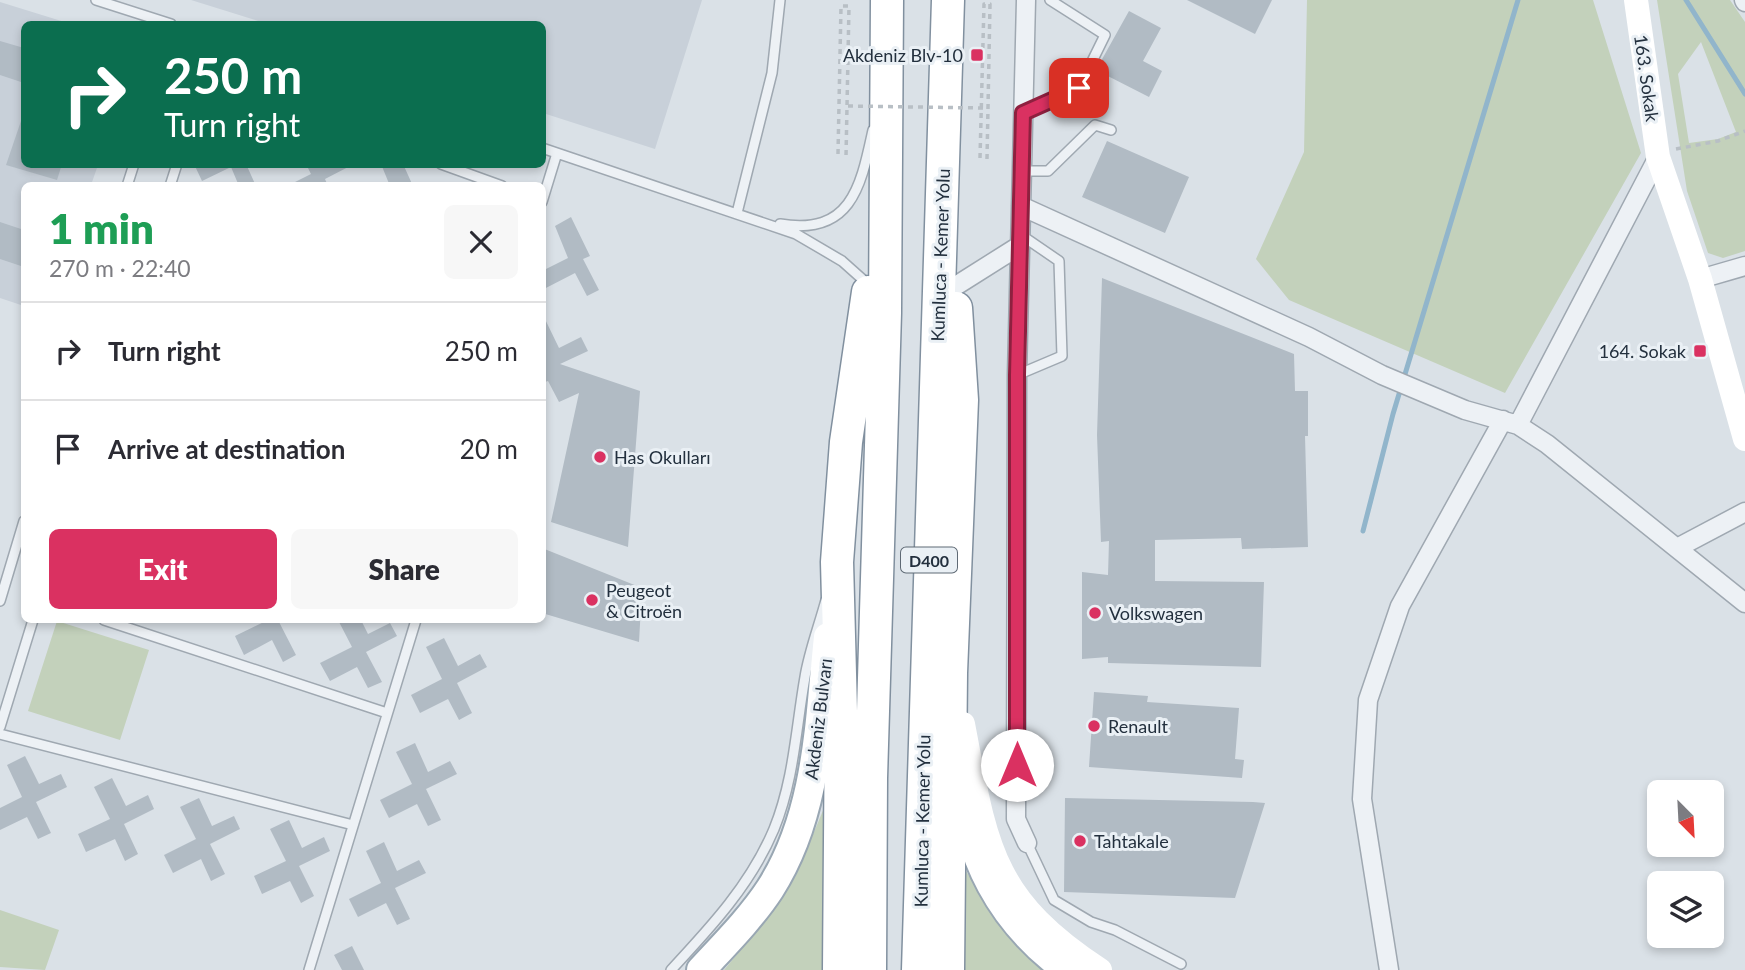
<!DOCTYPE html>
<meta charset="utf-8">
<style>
body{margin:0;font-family:Lato,sans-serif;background:#f7f7f7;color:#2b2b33;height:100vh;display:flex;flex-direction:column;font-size:26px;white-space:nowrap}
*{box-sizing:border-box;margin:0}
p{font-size:23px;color:#7c7c81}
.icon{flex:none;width:38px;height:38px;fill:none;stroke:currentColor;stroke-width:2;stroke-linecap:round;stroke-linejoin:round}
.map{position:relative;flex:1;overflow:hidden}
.drawer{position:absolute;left:21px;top:182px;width:525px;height:441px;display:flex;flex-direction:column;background:#fff;border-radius:10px;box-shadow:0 4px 10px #0003}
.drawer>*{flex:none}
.banner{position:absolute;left:21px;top:21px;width:525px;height:147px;border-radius:10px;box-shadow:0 4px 10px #0003;background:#0b6e4f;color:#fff;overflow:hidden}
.needle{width:46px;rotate:156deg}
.fabs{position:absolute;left:1647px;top:780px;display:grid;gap:14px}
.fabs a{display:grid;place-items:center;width:77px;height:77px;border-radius:10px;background:#fff;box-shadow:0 4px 10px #0003;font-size:35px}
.pin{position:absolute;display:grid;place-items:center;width:60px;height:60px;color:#fff;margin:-30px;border-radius:14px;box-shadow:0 4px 10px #0006}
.me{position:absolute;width:77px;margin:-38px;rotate:0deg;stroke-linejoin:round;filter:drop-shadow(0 0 5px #0008)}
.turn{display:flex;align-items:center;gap:24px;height:147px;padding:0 28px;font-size:32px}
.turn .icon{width:91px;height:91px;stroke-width:2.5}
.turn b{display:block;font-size:49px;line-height:60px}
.round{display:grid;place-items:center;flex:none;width:74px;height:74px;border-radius:10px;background:#f7f7f7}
.head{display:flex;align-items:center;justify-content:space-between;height:119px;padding:0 28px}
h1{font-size:42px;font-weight:800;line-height:52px;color:#1e9e55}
.primary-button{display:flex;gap:14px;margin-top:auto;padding:14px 28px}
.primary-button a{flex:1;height:80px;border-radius:10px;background:#da3161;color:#fff;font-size:28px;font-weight:800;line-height:80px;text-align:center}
.primary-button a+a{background:#f7f7f7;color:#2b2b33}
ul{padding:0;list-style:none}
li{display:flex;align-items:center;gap:21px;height:98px;padding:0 28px;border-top:2px solid #e1e1e2}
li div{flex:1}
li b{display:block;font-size:26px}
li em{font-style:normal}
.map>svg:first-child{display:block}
.built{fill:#c8d0d9}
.green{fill:#c3d1bb;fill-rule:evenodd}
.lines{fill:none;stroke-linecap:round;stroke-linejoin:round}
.stream{stroke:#91b5cb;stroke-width:5}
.building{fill:#b1bbc4}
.lane-casing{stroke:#9fa8b1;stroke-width:12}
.street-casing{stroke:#9fa8b1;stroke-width:21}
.primary-casing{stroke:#99a7b3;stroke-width:32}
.highway-casing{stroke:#81909f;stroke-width:35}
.path{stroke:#b8bfc5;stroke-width:3.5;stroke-dasharray:5 5;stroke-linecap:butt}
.lane{stroke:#edf1f5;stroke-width:9}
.street{stroke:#edf1f5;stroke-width:18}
.secondary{stroke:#fff;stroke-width:24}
.primary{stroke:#fff;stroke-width:28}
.highway{stroke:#fff;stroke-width:32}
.path-bridge{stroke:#b8bfc5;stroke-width:3.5;stroke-dasharray:5 5;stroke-linecap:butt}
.route-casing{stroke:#8e203f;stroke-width:18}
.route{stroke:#da3161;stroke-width:12}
.poi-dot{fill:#da3161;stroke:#eaf0f5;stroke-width:2.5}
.labels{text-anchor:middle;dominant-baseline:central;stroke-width:6;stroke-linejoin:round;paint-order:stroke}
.shield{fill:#eaf0f5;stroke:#5f6a75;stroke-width:2}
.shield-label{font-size:16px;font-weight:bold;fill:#23303e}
.poi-label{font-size:18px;fill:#23303e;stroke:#eaf0f5;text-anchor:start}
.street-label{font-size:18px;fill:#23303e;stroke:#eaf0f5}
</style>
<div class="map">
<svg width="1745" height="970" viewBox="0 0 1745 970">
<rect width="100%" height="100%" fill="#dae1e7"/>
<path class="built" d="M191,0H702L655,149L543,113L542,24H268Z
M0,2L71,24H24V164L98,165L91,185L24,186V306L0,298Z"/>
<path class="green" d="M1307,0H1593L1641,153L1505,393L1289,300L1256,259L1304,152Z
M1657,0H1730L1745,22V251L1723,258L1708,253L1687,191ZM1701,42L1736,132L1718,139L1689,143L1678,74Z
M57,621L149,650L120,740L28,711Z
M827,801L826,970H724L763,923L795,877Z
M960,861L997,922L1047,970H960Z
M0,910L59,930L45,970L0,967Z"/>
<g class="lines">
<path class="stream" d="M1686,0L1745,94
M1363,531L1393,414L1518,0"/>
</g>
<path class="building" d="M1187,0H1272L1255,34Z
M1129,11L1161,28L1143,61L1162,71L1149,97L1096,70Z
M0,41L24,48V83L0,75Z
M22,118H24V164H62L57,180L6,165Z
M1107,141L1189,177L1165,233L1082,197Z
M194,164H246L256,186H239L231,167L202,181Z
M306,164H354L325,179L328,186H287L311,174Z
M381,164H403L413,186H390Z
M571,217L590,256L583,259L599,290L587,296L575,273L542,290V271L568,258L555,226Z
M0,222L24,230V267L0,259Z
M1102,278L1294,354L1295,391H1308V436H1305L1308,547L1242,549L1241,538L1155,540V581L1264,582L1261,667L1108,663V657L1082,659V572L1108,575L1109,541L1101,542L1097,435Z
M542,313L559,348L581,337L588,351L560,364L640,391L628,547L551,522L579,393L559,402L548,381L542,383Z
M542,548L642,588L639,642L542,613Z
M268,620H278L296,655L283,662L272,640L244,655L235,636Z
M338,620H361L368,634L390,623L397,636L366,652L382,682L368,688L357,667L330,681L320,663L352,647Z
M444,638L458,666L480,654L487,667L457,683L472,713L459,720L448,699L420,713L411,695L442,679L426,647Z
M1094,692L1148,696L1147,702L1239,708L1235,759L1244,760L1242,778L1089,767Z
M415,743L428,772L450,761L457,774L426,789L441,820L428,826L417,804L389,818L380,800L412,784L396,752Z
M25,756L39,784L61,774L67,787L36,802L51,833L38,839L27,817L0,830V808L22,797L7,765Z
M112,778L126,806L148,795L154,809L124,824L138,854L125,861L115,839L86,852L78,834L110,819L94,787Z
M199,798L212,826L234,816L240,829L210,844L225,874L211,881L201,859L173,873L164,855L196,839L180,807Z
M1065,798L1253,802L1265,803L1235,898L1064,892Z
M289,820L302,848L324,837L330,851L299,866L314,896L301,903L290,881L262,894L254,876L286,861L270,829Z
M384,842L397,871L419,860L426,873L395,888L410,919L397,925L386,903L358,917L349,899L381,883L366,851Z
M352,946L364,970H342L334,955Z"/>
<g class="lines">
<defs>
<path id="lane" d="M96,0L171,24
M1023,113L1079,88L1105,35L1050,0
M542,148L796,234L842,261L870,286
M441,164L502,186
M1023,171H1048L1095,125L1111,130
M127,186L134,164
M170,186L177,164
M542,202L557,153
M737,213L772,73L780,0
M780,224C852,236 861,185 873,130
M1017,375L1062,356L1059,261L1021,235
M0,601L24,521
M104,620L387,713
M0,727L33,620
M0,734L353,825
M1027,843L1054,900L1091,922L1115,930L1181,964
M309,970L416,620
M671,970C711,927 751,884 774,829C794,780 796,728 805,677C809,652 819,626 826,600"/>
<path id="street" d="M1026,0L1017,375L1016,819L1027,843
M1744,0L1745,2
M1021,206L1309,337L1382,375L1465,410L1518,425L1547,444L1745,603
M1700,279L1745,266
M954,287L1019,246
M1518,425L1658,157
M1677,548L1745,512
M1389,970L1362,799L1368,700L1400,606L1503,420"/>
<path id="primary" d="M963,774C963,854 1003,924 1067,970
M701,970C725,944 751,918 770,889C818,814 819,723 828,637"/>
<path id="highway" d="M839,970L841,711L837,562L846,442L868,292
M870,970L871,778L885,313L887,0
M918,970L948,0
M948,970L951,673L962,400L956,308"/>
</defs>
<use href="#lane" class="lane-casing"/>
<use href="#street" class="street-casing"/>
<use href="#primary" class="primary-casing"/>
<use href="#highway" class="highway-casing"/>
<path class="path" d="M853,55L864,54
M1676,149L1718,141L1745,131
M838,154L841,6H849L846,157
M980,158L984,4H990L987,159"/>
<use href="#lane" class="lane"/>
<use href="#street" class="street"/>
<path class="secondary" d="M1636,0L1658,157L1700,279L1745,439
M963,724C986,845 990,898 1100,970"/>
<use href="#primary" class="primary"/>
<use href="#highway" class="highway"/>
<path class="path-bridge" d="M848,106L983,108"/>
</g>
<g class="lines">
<defs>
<path id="route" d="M1017,765V375L1023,113L1079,88"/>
</defs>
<use href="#route" class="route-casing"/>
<use href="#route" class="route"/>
</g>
<g class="poi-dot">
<rect x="970" y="48" width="14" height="14" rx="3.5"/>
<rect x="1693" y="344" width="14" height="14" rx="3.5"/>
<circle cx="600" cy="457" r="7"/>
<circle cx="592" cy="600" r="7"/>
<circle cx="1095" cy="613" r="7"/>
<circle cx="1094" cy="726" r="7"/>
<circle cx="1080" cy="841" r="7"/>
</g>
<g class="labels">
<rect class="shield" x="901" y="547.5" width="56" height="25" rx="5"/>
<g class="shield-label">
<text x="929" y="560">D400</text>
</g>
<g class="poi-label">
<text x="963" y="55" text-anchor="end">Akdeniz Blv-10</text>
<text x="1686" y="351" text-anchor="end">164. Sokak</text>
<text x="614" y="457">Has Okulları</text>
<text x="606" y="590">Peugeot<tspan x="606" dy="21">&amp; Citroën</tspan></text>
<text x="1109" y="613">Volkswagen</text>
<text x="1108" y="726">Renault</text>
<text x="1094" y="841">Tahtakale</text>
</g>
<g class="street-label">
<text transform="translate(1647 78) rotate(82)">163. Sokak</text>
<text transform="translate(940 255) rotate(-88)">Kumluca - Kemer Yolu</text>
<text transform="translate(818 719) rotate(-83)">Akdeniz Bulvarı</text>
<text transform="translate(922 821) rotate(-89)">Kumluca - Kemer Yolu</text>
</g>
</g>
</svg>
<div class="fabs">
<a><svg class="needle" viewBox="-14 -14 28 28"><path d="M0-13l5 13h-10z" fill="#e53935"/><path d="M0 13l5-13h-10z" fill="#7c7c81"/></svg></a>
<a><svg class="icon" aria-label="layers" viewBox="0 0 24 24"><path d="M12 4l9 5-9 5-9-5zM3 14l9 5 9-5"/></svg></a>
</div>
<div class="pin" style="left:1079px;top:88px;background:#d93025"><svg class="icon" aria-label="arrive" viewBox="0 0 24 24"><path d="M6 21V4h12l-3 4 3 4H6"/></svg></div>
<svg class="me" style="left:1017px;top:765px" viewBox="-20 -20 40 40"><circle r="19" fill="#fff"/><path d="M0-13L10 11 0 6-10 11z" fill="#da3161"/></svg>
<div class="banner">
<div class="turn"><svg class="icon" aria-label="right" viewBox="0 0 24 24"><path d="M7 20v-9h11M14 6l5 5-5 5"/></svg><div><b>250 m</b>Turn right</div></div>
</div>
<section class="drawer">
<div class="head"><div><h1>1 min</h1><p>270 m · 22:40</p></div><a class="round"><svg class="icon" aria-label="close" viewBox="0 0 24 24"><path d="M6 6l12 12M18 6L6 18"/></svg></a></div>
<ul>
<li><svg class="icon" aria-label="right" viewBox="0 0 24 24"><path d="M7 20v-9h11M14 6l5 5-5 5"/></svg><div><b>Turn right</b></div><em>250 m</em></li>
<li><svg class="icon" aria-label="arrive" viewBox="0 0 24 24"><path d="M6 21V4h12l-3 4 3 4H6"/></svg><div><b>Arrive at destination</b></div><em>20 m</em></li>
</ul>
<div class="primary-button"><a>Exit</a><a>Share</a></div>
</section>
</div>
